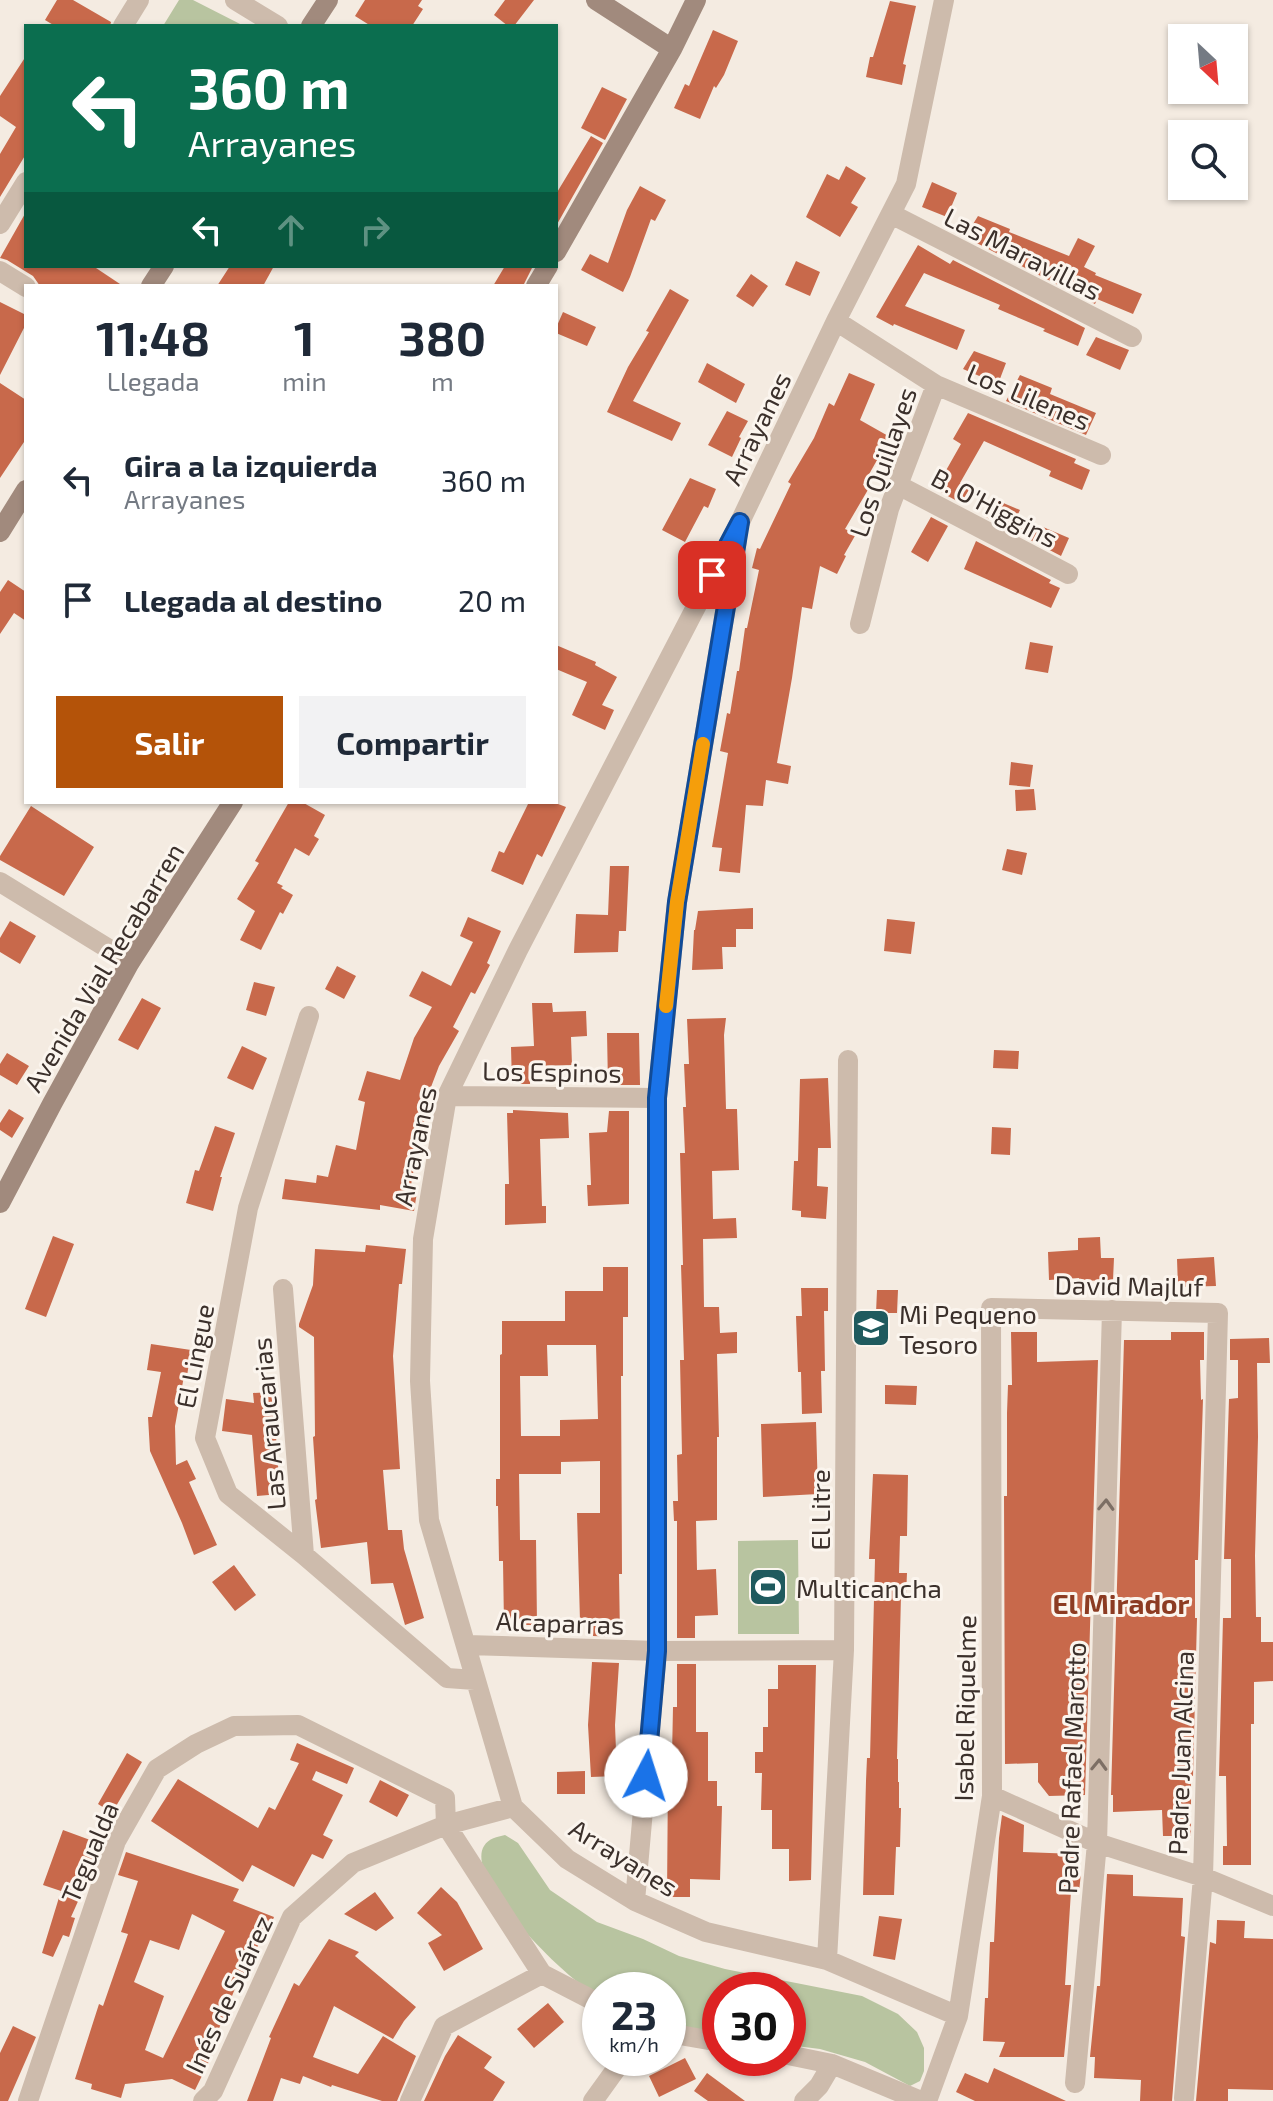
<!DOCTYPE html>
<html lang="es">
<meta charset="utf-8">
<style>
body{margin:0;font-family:"Exo 2",sans-serif;background:#f2f2f3;color:#1f2937;height:100vh;display:flex;flex-direction:column;font-size:30px;white-space:nowrap}
*{box-sizing:border-box;margin:0}
p{font-size:26px;color:#747a83}
.icon{flex:none;width:44px;height:44px;fill:none;stroke:currentColor;stroke-width:2;stroke-linecap:round;stroke-linejoin:round}
.map{position:relative;flex:1;overflow:hidden}
.side{position:absolute;left:24px;top:284px;width:534px;height:520px;display:flex;flex-direction:column;background:#fff;border-radius:0px;box-shadow:0 2px 6px #0004}
.side>*{flex:none}
.banner{position:absolute;left:24px;top:24px;width:534px;height:244px;border-radius:0px;box-shadow:0 2px 6px #0004;background:#0b6e4f;color:#fff;overflow:hidden}
.needle{width:52px;rotate:154deg}
.fabs{position:absolute;left:1168px;top:24px;display:grid;gap:16px}
.fabs a{display:grid;place-items:center;width:80px;height:80px;border-radius:0px;background:#fff;box-shadow:0 2px 6px #0004;font-size:40px}
.speed{position:absolute;left:582px;top:1972px;display:flex;gap:16px;font-size:40px;font-weight:700;text-align:center}
.speed>*{display:grid;place-content:center;width:104px;height:104px;border-radius:50%;background:#fff;box-shadow:0 2px 6px #0004;line-height:1}
.speed small{font-size:20px;font-weight:400}
.speed .limit{border:12px solid #d22;background:#fff;color:#111}
.pin{position:absolute;display:grid;place-items:center;width:68px;height:68px;color:#fff;margin:-34px;border-radius:16px;box-shadow:0 4px 12px #0006}
.me{position:absolute;width:88px;margin:-44px;rotate:5deg;stroke-linejoin:round;filter:drop-shadow(0 0 6px #0008)}
.turn{display:flex;align-items:center;gap:28px;height:168px;padding:0 32px;font-size:36px}
.turn .icon{width:104px;height:104px;stroke-width:2.5}
.turn b{display:block;font-size:56px;line-height:68px}
.lanes{display:flex;align-items:center;height:76px;padding:0 32px;background:#0003;justify-content:center;gap:40px;direction:ltr}
.lanes .off{opacity:.35}
.eta{display:flex;justify-content:space-evenly;align-items:center;height:136px;text-align:center}
.eta b{font-size:48px;font-weight:700;line-height:56px}
.action{display:flex;gap:16px;margin-top:auto;padding:16px 32px}
.action a{flex:1;height:92px;border-radius:0px;background:#b45309;color:#fff;font-size:32px;font-weight:700;line-height:92px;text-align:center}
.action a+a{background:#f2f2f3;color:#1f2937}
ul{padding:0;list-style:none}
li{display:flex;align-items:center;gap:24px;height:120px;padding:0 32px}
li div{flex:1}
li b{display:block;font-size:30px}
li em{font-style:normal}
.map>svg:first-child{display:block}
.green{fill:#b8c4a0}
.building{fill:#c8694b;fill-rule:evenodd}
.lines{fill:none;stroke-linecap:round;stroke-linejoin:round}
.street{stroke:#cdbbac;stroke-width:20}
.secondary{stroke:#a18a7d;stroke-width:20}
.oneway{stroke:#7d6f65}
.route-casing{stroke:#114b97;stroke-width:20}
.route{stroke:#1a73e8;stroke-width:14}
.slow{stroke:#f59e0b;stroke-width:14}
.labels{text-anchor:middle;dominant-baseline:central;stroke-width:6;stroke-linejoin:round;paint-order:stroke}
.street-label{font-size:26px;fill:#3b302b;stroke:#fbf5ee}
.poi-label{font-size:26px;fill:#3b302b;stroke:#fbf5ee;text-anchor:start}
.neighbourhood-label{font-size:28px;font-weight:bold;fill:#8c3b22;stroke:#fbf5ee}
</style>
<div class="map">
<svg width="1273" height="2101" viewBox="0 0 1273 2101">
<rect width="100%" height="100%" fill="#f4ebe1"/>
<path class="green" d="M179,0H193L244,26H163Z
M798,1540L799,1634H738V1541Z
M505,1835L518,1843L550,1890L597,1922L643,1939L679,1956L725,1969L862,1996L898,2014L917,2032L924,2048V2071L920,2081L910,2086L865,2062L820,2049L788,2045V1990H720V2034L668,2023V1990H600V1993C593,1990 584,1987 578,1982C553,1964 465,1877 484,1846C489,1838 497,1837 505,1835Z"/>
<path class="building" d="M57,0H73L111,22L110,26H55L45,20Z
M365,0H422L418,6L423,9L412,26H371L355,16Z
M505,0H534L514,26H508L494,15Z
M890,1L916,6L903,64L906,65L902,85L866,77L870,57H873Z
M713,30L738,41L724,75L716,88L714,86L700,119L674,108L685,84L689,86Z
M26,56V154L0,197V154L16,127L0,116V96Z
M602,87L627,99L605,140L581,128Z
M591,136L603,143L556,226V194Z
M846,166L866,178L851,203L858,207L840,237L806,217L827,174L839,180Z
M932,182L957,193L947,217L922,207Z
M640,186L666,200L655,221L651,219L630,277L623,292L581,270L590,254L608,263L627,210Z
M26,212V266H93L123,286H40L33,276L7,260L0,258Z
M978,216L1010,229L1009,232L1069,256L1078,238L1095,246L1084,267L1096,273L1095,275L1142,294L1133,314L1097,299L1095,304L965,237Z
M918,245L950,264L953,260L1085,328L1078,346L1043,331L1045,329L998,309L1000,305L924,273L905,306L965,330L957,350L894,324L893,326L876,317Z
M796,261L820,272L810,296L785,285Z
M230,266H274L263,286H217Z
M505,266H533L523,286H493Z
M751,274L768,286L753,307L736,296Z
M670,289L689,300L633,401L681,423L672,441L607,412L628,367L649,332L646,331Z
M0,302L26,315V324L0,375Z
M563,312L596,327L587,346L556,333V328Z
M1096,337L1129,350L1120,370L1086,355Z
M974,351L1006,363L998,384L963,369Z
M707,363L745,384L736,403L698,382Z
M849,373L875,384L860,420L890,437L863,485L869,488L845,529L856,534L844,555L846,556L837,574L820,566L812,609L802,607L792,678L777,763L791,766L788,784L766,780L763,806L746,805L740,873L719,871L722,848L712,847L728,753L720,751L727,713L730,714L737,671H739L745,628H747L759,570L752,568L757,548L760,549L791,484L788,482L814,438L829,403L834,406Z
M1020,375L1052,388L1050,394L1096,413L1086,435L1006,401Z
M0,383L26,400V439L0,478Z
M727,411L748,421L739,437L741,438L732,457L708,445Z
M968,413L1076,459L1074,463L1090,470L1082,490L1049,476L1051,471L984,441L960,483L970,488L961,503L944,494L936,488L961,444L953,439Z
M690,478L716,489L708,508L704,506L685,542L662,530Z
M994,499L1020,510L1017,516L1069,538L1061,556L986,517Z
M931,517L948,526L928,562L911,552Z
M976,541L1051,580L1049,583L1060,588L1051,608L964,569Z
M8,580L26,592V621L14,613L0,634V592Z
M1030,642L1053,646L1048,673L1025,669Z
M556,645L596,662L595,665L617,677L602,705L614,710L605,730L572,715L587,682L556,669Z
M1011,762L1033,765L1030,787L1009,785Z
M1034,789L1036,810L1016,811L1015,790Z
M289,802H302L325,815L314,836L319,839L309,856L295,848L277,883L283,886L281,888L293,895L283,914L280,912L261,950L240,940L255,911L237,899L259,863L255,861Z
M529,802H553L566,807L542,857L537,854L523,885L491,871L499,851L504,853Z
M31,806L94,847L64,896L0,860V856Z
M1007,849L1027,853L1022,875L1002,870Z
M610,866H629L626,931H619L618,952L574,953L576,914L608,915Z
M753,908V929H736V947H722L723,969L692,970L694,930H695L698,911Z
M468,917L501,931L487,963L490,965L475,994L471,992L453,1027L459,1031L439,1066L431,1087L433,1088L412,1167L414,1168L410,1191L417,1192L414,1211L380,1205V1210L282,1199L285,1179L316,1183L317,1175L328,1177L336,1145L356,1150L365,1102L358,1100L367,1071L400,1080L414,1038L432,1007L409,996L422,971L451,986L473,942L460,936Z
M887,919L915,922L911,954L884,951Z
M10,921L36,936L20,964L0,952V938Z
M337,966L356,976L344,999L325,989Z
M254,982L275,987L266,1016L246,1010Z
M142,998L161,1008L138,1050L118,1040Z
M532,1003H552L553,1012L586,1011L587,1036L571,1037L572,1065L530,1066V1084H512L511,1047L534,1046Z
M726,1018L724,1035L726,1109H737L739,1170L712,1171L713,1219L736,1218L737,1238L703,1239L704,1307H719L720,1333L737,1332V1353L717,1354L719,1437H717V1520L696,1521L697,1570L716,1569L718,1615L695,1616V1638H677V1521H674L673,1501H678L677,1455L682,1454L680,1360H684L681,1265H683L680,1153H685L683,1107H686L684,1064H689L687,1019Z
M607,1033H639L640,1085H608Z
M242,1046L267,1058L253,1090L227,1078Z
M994,1050L1019,1051L1018,1069L993,1068Z
M7,1053L29,1066L17,1085L0,1075V1064Z
M828,1078L831,1148H818L817,1186L828,1187L826,1219L801,1217V1211L792,1210L794,1161H798L800,1079Z
M9,1109L24,1118L12,1138L0,1130V1123Z
M513,1110L568,1113L569,1138L540,1139L542,1206H546V1223L505,1225V1184H509L507,1113H513Z
M609,1111H629V1204L588,1206L587,1185H591L589,1133L607,1132Z
M215,1126L235,1133L220,1177H222L213,1211L186,1203L195,1170L199,1171Z
M992,1127L1011,1128L1010,1155L991,1154Z
M53,1236L74,1244L46,1317L25,1309Z
M1100,1237L1101,1258H1114L1113,1280L1079,1281V1278L1049,1280L1048,1252L1078,1250V1238Z
M366,1245L406,1249L402,1284H399L393,1356L400,1469L383,1470L388,1530H402L404,1549L424,1618L405,1625L393,1583L371,1584L367,1542L321,1548L315,1500L317,1499L313,1437L315,1436L314,1337L299,1327V1324L313,1285L315,1249L365,1252Z
M1214,1257L1216,1286L1178,1287L1177,1259Z
M603,1267H628V1317H623V1376H621L622,1574H619L620,1637L593,1636V1634H590V1621H580L577,1513H600V1461L561,1462V1474H519L520,1540H536L537,1625H504L503,1561H499L498,1506H496V1479H500V1355L502,1354V1321H565V1291H603ZM547,1345H596L598,1419L560,1420V1436H521L520,1376H548Z
M801,1288H828V1311H824L825,1371H821L822,1413L802,1414L801,1372H798L796,1316H802Z
M877,1290H898L897,1313H876Z
M1011,1332H1037V1362L1098,1360L1085,1795L1049,1796L1038,1782V1763L1005,1764L1004,1496H1007V1413L1008,1385H1012Z
M1171,1332H1204V1360H1200L1201,1400L1203,1399L1198,1560H1195V1618H1197L1193,1776H1191V1836H1163L1162,1810L1113,1812V1795H1111L1124,1340H1171Z
M1269,1338L1270,1363H1257L1258,1437L1255,1556L1256,1617H1261V1642H1273V1681L1254,1682V1724H1251V1865H1223V1846H1227L1226,1776H1219L1223,1618H1231V1559H1224L1229,1399L1238,1398V1360H1230V1339Z
M151,1344L191,1350L187,1376H184L175,1426L176,1465L187,1460L196,1479L189,1482L217,1545L194,1555L182,1523L150,1451L148,1417H152L161,1372L147,1370Z
M885,1385L917,1386L916,1405L885,1404Z
M273,1392L280,1494L257,1496L252,1435L222,1431L226,1399L254,1403L253,1393Z
M816,1422L818,1494L763,1497L761,1424Z
M873,1474L908,1475L907,1536H900L899,1573H907L906,1595H901L897,1759H898V1782H899V1808H901L900,1847H896L894,1895H863L866,1781L867,1758H870L875,1559H869Z
M234,1565L256,1595L235,1611L212,1582Z
M592,1662L619,1663L615,1725L617,1776L591,1777L588,1725Z
M677,1664H696V1732H708V1781H717V1806H722L720,1880L690,1879V1897H667L668,1775H661L662,1756H672L673,1707H677Z
M778,1665H816L811,1880L789,1881V1849H772V1810H761L762,1773H755V1752H763V1727H768V1689H778Z
M297,1743L354,1768L347,1784L316,1771L312,1780L343,1795L323,1835L333,1840L323,1859L312,1854L294,1887L252,1865L243,1882L151,1821L178,1779L258,1828L269,1807L275,1810L299,1763L290,1760Z
M127,1753L142,1762L112,1813L98,1804Z
M585,1771V1794H557V1772Z
M380,1780L409,1795L397,1817L369,1802Z
M1002,1815L1024,1825L1023,1852L1076,1854L1075,1873H1081L1079,1892L1071,1891L1065,1985H1071L1064,2057H999L1005,2042L983,2041L985,1998H988L990,1942H994L999,1838Z
M63,1830L101,1844L92,1870L71,1917L75,1918L69,1937L63,1935L53,1957L42,1953L61,1891L43,1885Z
M126,1852L239,1889L233,1901L274,1917L266,1937L263,1935L243,1977L240,1976L218,2031L223,2033L195,2090L172,2079L125,2084L121,2098L91,2089L92,2084L75,2079L99,2004L103,2006L128,1934L121,1932L138,1881L118,1875ZM192,1914L225,1931L163,2058L145,2050L164,1996L134,1982L150,1940L179,1950Z
M1107,1874L1133,1875V1896L1183,1898L1181,1936L1185,1937L1172,2101H1140L1141,2080L1094,2078L1095,2057H1090L1097,1986H1100Z
M441,1887L457,1902L483,1949L444,1971L428,1943L442,1935L417,1913Z
M375,1892L394,1918L376,1931L344,1914Z
M879,1916L902,1919L895,1960L873,1956Z
M1217,1920L1245,1921L1244,1938L1273,1939V2090L1228,2089V2101H1196L1210,1942L1216,1944Z
M329,1939L359,1952L355,1956L416,2007L404,2021L393,2039L334,2006L313,2057L358,2074L383,2036L416,2056L397,2101H382L332,2085L331,2087L303,2076L300,2084L281,2078L273,2101H247L271,2038L269,2037L294,1983L299,1986Z
M548,2003L564,2022L534,2048L517,2029Z
M13,2026L36,2037L8,2101H0V2053Z
M458,2035L492,2057L484,2068L505,2082L493,2101H424L445,2056Z
M685,2058L696,2079L659,2097L649,2076Z
M994,2068L1066,2101H975L956,2092L965,2073L988,2083Z
M707,2073L745,2101H708L694,2091Z"/>
<g class="lines">
<path class="street" d="M235,0L278,26
M944,0L906,184L836,321L740,522L518,950L447,1096L423,1239L420,1381L429,1520L513,1807L567,1859L635,1901L706,1932L827,1960L958,2016
M123,26L139,0
M891,214L1132,337
M0,224L26,182
M0,271L26,287
M836,321L936,385L889,509L860,624
M936,385L1101,455
M898,485L1068,574
M0,882L130,962
M309,1016L248,1208L205,1438L228,1494L304,1555L447,1678L475,1680
M447,1096L657,1098
M283,1289L304,1555
M467,1645L657,1651L844,1650
M992,1796L1097,1843L1203,1877L1273,1906
M635,1901L657,1651V1098L677,902L737,540
M827,1960L844,1650L848,1060
M668,2033L720,2042
M788,2055L832,2064L921,2101
M1075,2083L1097,1843L1112,1310
M28,2101L116,1841L157,1769L196,1744L234,1726L298,1725L445,1798L446,1825L542,1974L600,2004
M203,2101L213,2091L292,1917L353,1863L446,1825L513,1807
M410,2101L444,2026L542,1974
M593,2101L624,2058
M804,2101L819,2086L832,2064
M927,2101L958,2016L992,1796L991,1308L1218,1313L1203,1877L1184,2098"/>
<path class="secondary" d="M596,0L672,49
M311,26L328,0
M556,252L672,49L696,0
M151,286L164,266
M536,286L548,266
M0,532L26,490
M0,1203L52,1104L130,962L233,802"/>
</g>
<defs><path id="oneway-chevron" d="M-2-3.5L2.5 0L-2 3.5" fill="none" stroke-width="1.6" stroke-linecap="round" stroke-linejoin="round" transform="scale(2)"/></defs>
<g class="oneway">
<use href="#oneway-chevron" transform="translate(1106 1505) rotate(-88)"/>
<use href="#oneway-chevron" transform="translate(1099 1765) rotate(-88)"/>
</g>
<g class="lines">
<defs>
<path id="route" d="M646,1776L657,1651V1098L677,902L740,522L712,575"/>
</defs>
<use href="#route" class="route-casing"/>
<use href="#route" class="route"/>
<path class="slow" d="M666,1006L677,902L703,744"/>
</g>
<defs>
<symbol id="school-square" viewBox="-11 -11 22 22"><rect x="-9" y="-9" width="18" height="18" rx="4" fill="#1f5a5e" stroke="#fbf5ee"/><path d="M0-5L7-2L0 1L-7-2ZM-4 1L0 2.5L4 1V4Q0 6-4 4Z" fill="#fff"/></symbol>
<symbol id="stadium-square" viewBox="-11 -11 22 22"><rect x="-9" y="-9" width="18" height="18" rx="4" fill="#1f5a5e" stroke="#fbf5ee"/><path d="M0-5a6.5 5 0 1 0 0 10a6.5 5 0 1 0 0-10ZM-3.5-1.8h7v3.6h-7Z" fill="#fff"/></symbol>
</defs>
<g fill-rule="evenodd">
<use href="#school-square" x="849" y="1306" width="44" height="44"/>
<use href="#stadium-square" x="746" y="1565" width="44" height="44"/>
</g>
<g class="labels">
<g class="street-label">
<text transform="translate(1023 253) rotate(27)">Las Maravillas</text>
<text transform="translate(1029 396) rotate(23)">Los Lilenes</text>
<text transform="translate(756 428) rotate(-64)">Arrayanes</text>
<text transform="translate(882 462) rotate(-71)">Los Quillayes</text>
<text transform="translate(995 507) rotate(28)">B. O'Higgins</text>
<text transform="translate(103 967) rotate(-59)">Avenida Vial Recabarren</text>
<text transform="translate(552 1071) rotate(1)">Los Espinos</text>
<text transform="translate(414 1146) rotate(-78)">Arrayanes</text>
<text transform="translate(1129 1285) rotate(1)">David Majluf</text>
<text transform="translate(194 1356) rotate(-79)">El Lingue</text>
<text transform="translate(268 1424) rotate(-95)">Las Araucarias</text>
<text transform="translate(819 1510) rotate(-90)">El Litre</text>
<text transform="translate(560 1622) rotate(2)">Alcaparras</text>
<text transform="translate(964 1708) rotate(-89)">Isabel Riquelme</text>
<text transform="translate(1180 1753) rotate(-88)">Padre Juan Alcina</text>
<text transform="translate(1071 1768) rotate(-88)">Padre Rafael Marotto</text>
<text transform="translate(89 1852) rotate(-67)">Tegualda</text>
<text transform="translate(624 1857) rotate(32)">Arrayanes</text>
<text transform="translate(228 1994) rotate(-65)">Inés de Suárez</text>
</g>
<g class="poi-label">
<text x="899" y="1313">Mi Pequeno<tspan x="899" dy="30">Tesoro</tspan></text>
<text x="796" y="1587">Multicancha</text>
</g>
<g class="neighbourhood-label">
<text x="1121" y="1603">El Mirador</text>
</g>
</g>
</svg>
<div class="fabs">
<a><svg class="needle" viewBox="-14 -14 28 28"><path d="M0-13l5 13h-10z" fill="#e53935"/><path d="M0 13l5-13h-10z" fill="#747a83"/></svg></a>
<a><svg class="icon" aria-label="search" viewBox="0 0 24 24"><circle cx="10" cy="10" r="6"/><path d="M15 15l6 6"/></svg></a>
</div>
<div class="speed"><div>23<small>km/h</small></div><div class="limit">30</div></div>
<div class="pin" style="left:712px;top:575px;background:#d93025"><svg class="icon" aria-label="arrive" viewBox="0 0 24 24"><path d="M6 21V4h12l-3 4 3 4H6"/></svg></div>
<svg class="me" style="left:646px;top:1776px" viewBox="-20 -20 40 40"><circle r="19" fill="#fff"/><path d="M0-13L10 11 0 6-10 11z" fill="#1a73e8"/></svg>
<div class="banner">
<div class="turn"><svg class="icon" aria-label="left" viewBox="0 0 24 24"><path d="M17 20v-9H6M10 6l-5 5 5 5"/></svg><div><b>360 m</b>Arrayanes</div></div>
<div class="lanes"><svg class="icon" aria-label="left" viewBox="0 0 24 24"><path d="M17 20v-9H6M10 6l-5 5 5 5"/></svg><svg class="icon off" aria-label="ahead" viewBox="0 0 24 24"><path d="M12 20V5M6 11l6-6 6 6"/></svg><svg class="icon off" aria-label="right" viewBox="0 0 24 24"><path d="M7 20v-9h11M14 6l5 5-5 5"/></svg></div>
</div>
<section class="side">
<div class="eta">
<div><b>11:48</b><p>Llegada</p></div>
<div><b>1</b><p>min</p></div>
<div><b>380</b><p>m</p></div>
</div>
<ul>
<li><svg class="icon" aria-label="left" viewBox="0 0 24 24"><path d="M17 20v-9H6M10 6l-5 5 5 5"/></svg><div><b>Gira a la izquierda</b><p>Arrayanes</p></div><em>360 m</em></li>
<li><svg class="icon" aria-label="arrive" viewBox="0 0 24 24"><path d="M6 21V4h12l-3 4 3 4H6"/></svg><div><b>Llegada al destino</b></div><em>20 m</em></li>
</ul>
<div class="action"><a>Salir</a><a>Compartir</a></div>
</section>
</div>
